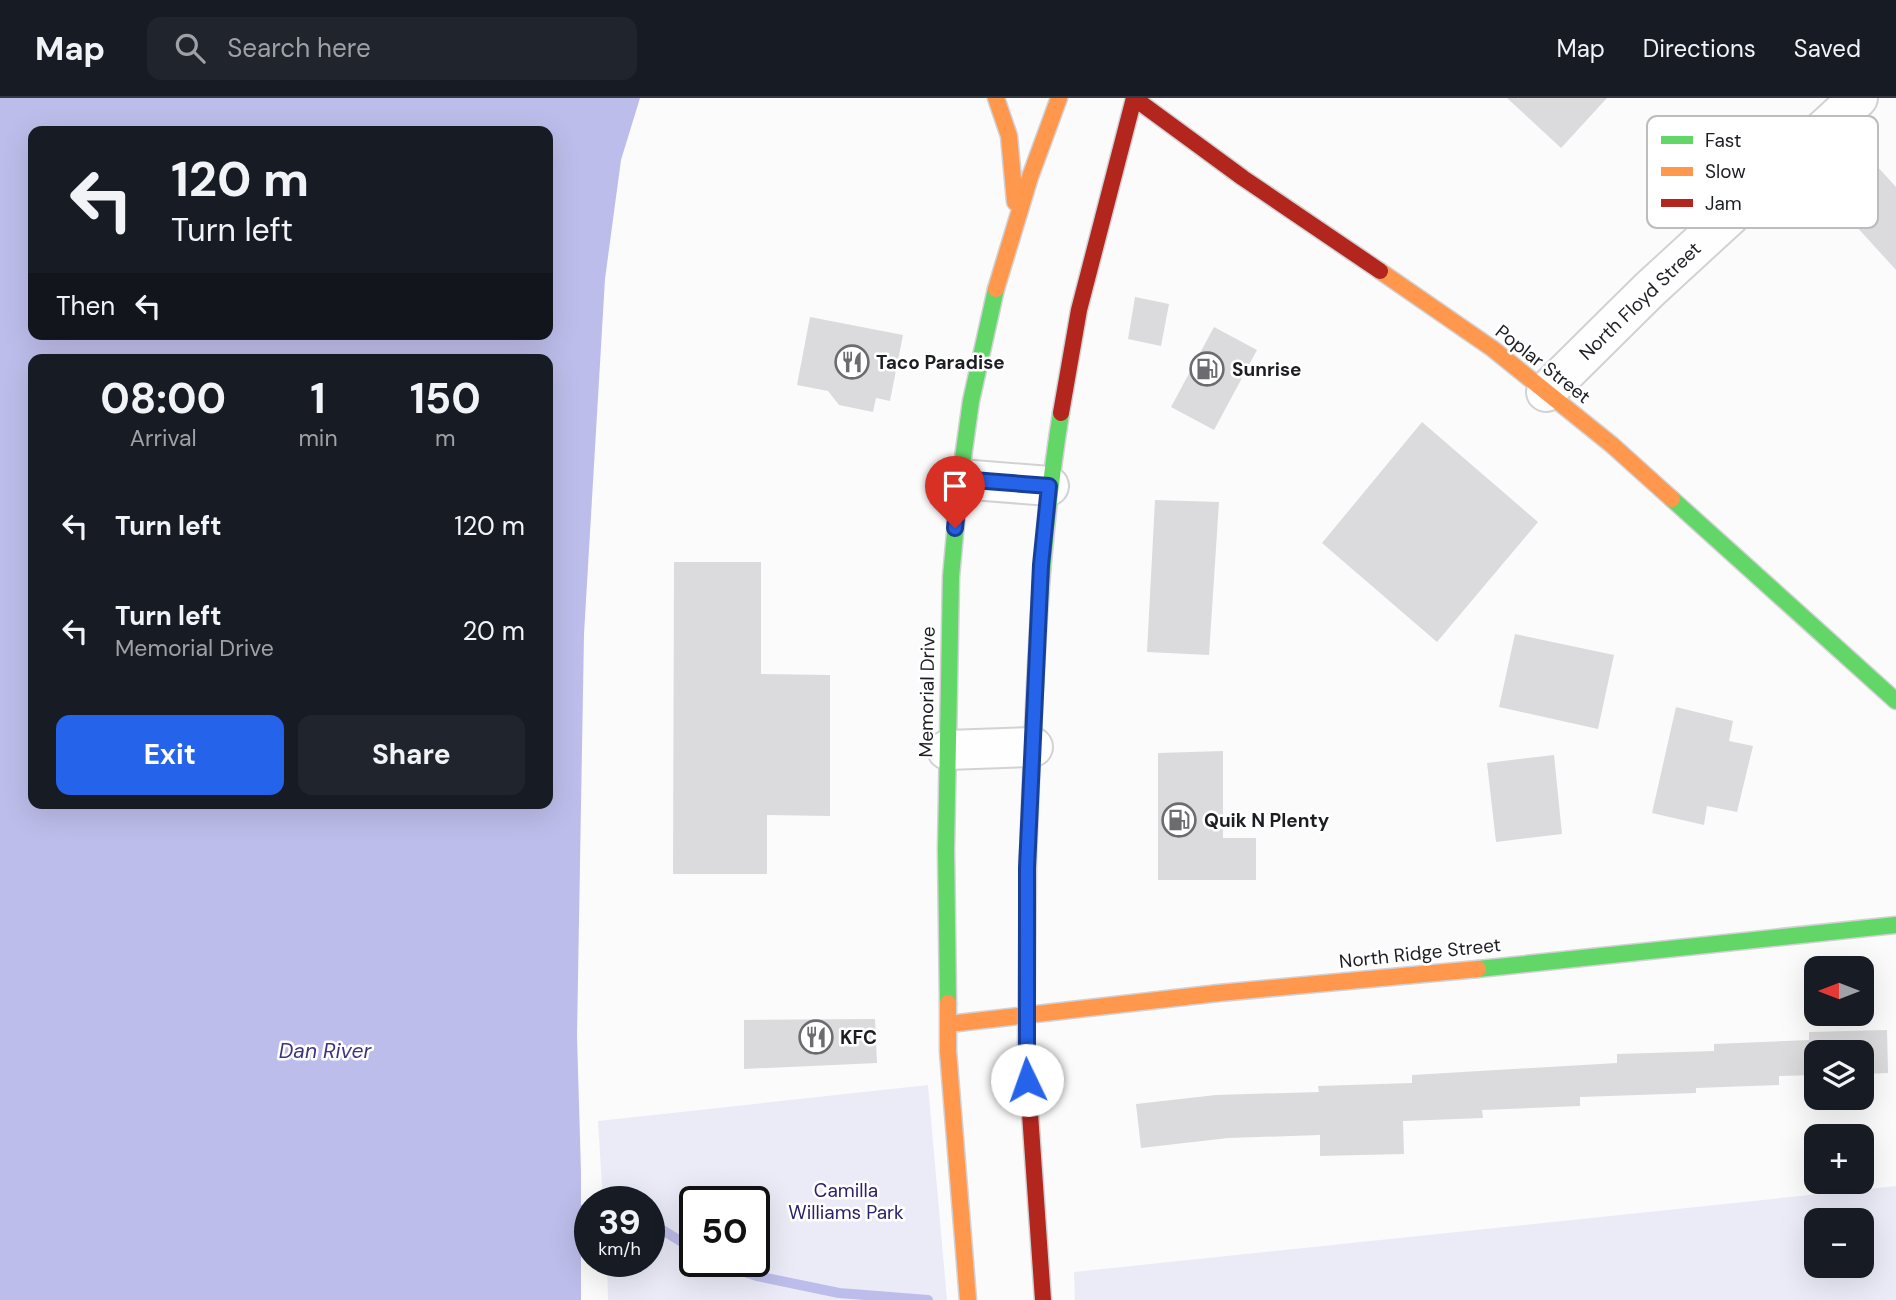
<!DOCTYPE html>
<meta charset="utf-8">
<style>
body{margin:0;font-family:"DM Sans",sans-serif;background:#20242c;color:#f1f3f6;height:100vh;display:flex;flex-direction:column;font-size:26px;white-space:nowrap}
*{box-sizing:border-box;margin:0}
p{font-size:23px;color:#9ea1a6}
.icon{flex:none;width:38px;height:38px;fill:none;stroke:currentColor;stroke-width:2;stroke-linecap:round;stroke-linejoin:round}
.map{position:relative;flex:1;overflow:hidden}
.details{position:absolute;left:28px;top:256px;width:525px;height:455px;display:flex;flex-direction:column;background:#171b24;border-radius:14px;box-shadow:0 7px 28px #0002}
.details>*{flex:none}
.hud{position:absolute;left:28px;top:28px;width:525px;height:214px;border-radius:14px;box-shadow:0 7px 28px #0002;background:#171b24;color:#f1f3f6;overflow:hidden}
.needle{width:46px;rotate:270deg}
.buttons{position:absolute;left:1804px;top:858px;display:grid;gap:14px}
.buttons a{display:grid;place-items:center;width:70px;height:70px;border-radius:14px;background:#171b24;box-shadow:0 7px 28px #0002;font-size:35px}
.speed{position:absolute;left:574px;top:1088px;display:flex;gap:14px;font-size:35px;font-weight:700;text-align:center}
.speed>*{display:grid;place-content:center;width:91px;height:91px;border-radius:50%;background:#171b24;box-shadow:0 7px 28px #0002;line-height:1}
.speed small{font-size:18px;font-weight:400}
.speed .limit{border:4px solid #111;border-radius:10px;background:#fff;color:#111}
.pin{position:absolute;display:grid;place-items:center;width:60px;height:60px;color:#fff;margin:-72px -30px;border-radius:50% 50% 50% 0;rotate:-45deg;box-shadow:0 0 7px #0007}
.pin .icon{rotate:45deg}
.me{position:absolute;width:77px;margin:-38px;rotate:357deg;stroke-linejoin:round;filter:drop-shadow(0 0 5px #0008)}
.turn{display:flex;align-items:center;gap:24px;height:147px;padding:0 28px;font-size:32px}
.turn .icon{width:91px;height:91px;stroke-width:2.5}
.turn b{display:block;font-size:49px;line-height:60px}
.then{display:flex;align-items:center;height:66px;padding:0 28px;background:#0003;gap:14px;font-size:26px}
.eta{display:flex;justify-content:space-evenly;align-items:center;height:119px;text-align:center}
.eta b{font-size:42px;font-weight:700;line-height:49px}
.cta{display:flex;gap:14px;margin-top:auto;padding:14px 28px}
.cta a{flex:1;height:80px;border-radius:14px;background:#2563eb;color:#fff;font-size:28px;font-weight:700;line-height:80px;text-align:center}
.cta a+a{background:#20242c;color:#f1f3f6}
ul{padding:0;list-style:none}
li{display:flex;align-items:center;gap:21px;height:105px;padding:0 28px}
li div{flex:1}
li b{display:block;font-size:26px}
li em{font-style:normal}
header{display:flex;align-items:center;gap:42px;box-sizing:border-box;height:98px;padding:0 35px;background:#171b24;border-bottom:2px solid #363941}
header strong{font-size:33px}
nav{display:flex;gap:38px;margin-inline-start:auto;font-size:24px}
.search{width:490px;height:63px;background:#20242c;display:flex;align-items:center;gap:18px;box-sizing:border-box;padding:0 24px;border-radius:14px;color:#9ea1a6;font-size:26px}
.map>svg:first-child{display:block}
.green{fill:#ebebf8;fill-rule:evenodd}
.water{fill:#bdbdeb;fill-rule:evenodd}
.lines{fill:none;stroke-linecap:round;stroke-linejoin:round}
.stream{stroke:#bdbdeb;stroke-width:10}
.building{fill:#dbdbde}
.street-casing{stroke:#d2d2d5;stroke-width:42}
.fast-casing{stroke:#d2d2d5;stroke-width:19}
.slow-casing{stroke:#d2d2d5;stroke-width:19}
.jam-casing{stroke:#d2d2d5;stroke-width:19}
.street{stroke:#fefeff;stroke-width:38}
.fast{stroke:#63d668;stroke-width:16}
.slow{stroke:#ff974d;stroke-width:16}
.jam{stroke:#b3261e;stroke-width:16}
.route-casing{stroke:#184099;stroke-width:18}
.route{stroke:#2563eb;stroke-width:12}
.labels{text-anchor:middle;dominant-baseline:central;stroke-width:5;stroke-linejoin:round;paint-order:stroke}
.street-label{font-size:19px;fill:#1d1e24;stroke:#fff}
.poi-label{font-size:19px;font-weight:bold;fill:#1d1e24;stroke:#fff;text-anchor:start}
.park-label{font-size:19px;fill:#2d206c;stroke:#fff}
.water-label{font-size:21px;font-style:italic;fill:#3d3481;stroke:#fff}
.key{fill:#fff;stroke:#bbbcbd;stroke-width:2}
.key-label{font-size:19px;fill:#1d1e24}
</style>
<header>
<strong>Map</strong>
<div class="search"><svg class="icon" aria-label="search" viewBox="0 0 24 24"><circle cx="10" cy="10" r="6"/><path d="M15 15l6 6"/></svg>Search here</div>
<nav><a>Map</a><a>Directions</a><a>Saved</a></nav>
</header>
<div class="map">
<svg width="1896" height="1202" viewBox="0 0 1896 1202">
<rect width="100%" height="100%" fill="#fbfbfc"/>
<path class="green" d="M928,987L947,1202H608L607,1164H649V1104H603L598,1023ZM695,1104H754V1164H695Z
M1896,1088V1202H1075L1074,1174ZM1816,1122H1862V1167H1816Z"/>
<path class="water" d="M0,0H640L621,62L605,181L584,536L577,938L581,1074V1202H0ZM33,33H548V236H33ZM33,261H548V705H33Z"/>
<g class="lines">
<path class="stream" d="M581,1112L590,1114
M649,1130L664,1133L695,1152
M714,1164L757,1178L839,1195L928,1202"/>
</g>
<path class="building" d="M1507,0H1607L1561,50Z
M1876,67L1896,89V172L1835,105Z
M1135,199L1169,206L1161,248L1128,241Z
M810,219L903,237L890,303L876,300L873,314L839,307L828,293L797,287Z
M1214,229L1257,252L1214,332L1171,309Z
M1422,324L1538,424L1437,544L1322,445Z
M1155,402L1219,404L1209,557L1147,554Z
M674,464H761V576L830,577V718L767,717V776H673Z
M1515,536L1614,557L1598,631L1499,609Z
M1676,609L1733,623L1729,643L1753,648L1737,714L1707,708L1704,727L1652,715Z
M1223,653V740H1256V782H1158V655Z
M1554,657L1562,736L1496,744L1487,665Z
M875,921L877,965L744,971V922Z
M1887,932L1888,975L1862,976V954H1816V977L1779,978V987L1696,990V995L1580,999V1008L1482,1012L1483,1020L1403,1023L1404,1056L1320,1058V1037L1228,1040L1141,1050L1136,1006L1216,997L1319,994L1318,988L1412,985V977L1617,965V956L1714,953V946L1809,942V934Z"/>
<g class="lines">
<defs>
<path id="street" d="M1546,294L1649,192L1858,0
M960,381L1049,388
M947,652L1033,649"/>
<path id="fast" d="M1672,401L1896,603
M1028,758C1034,610 1037,462 1061,315
M1478,871L1896,827
M948,905L946,751L951,479L960,381L971,303L996,191"/>
<path id="slow" d="M996,0L1009,38L1015,104
M1380,173L1493,251L1612,347L1672,401
M996,191L1030,79L1059,0
M948,905V953L968,1202
M949,926L1219,895L1478,871"/>
<path id="jam" d="M1134,0L1243,80L1380,173
M1061,315L1079,212L1134,0
M1028,758L1026,958L1043,1202"/>
</defs>
<use href="#street" class="street-casing"/>
<use href="#fast" class="fast-casing"/>
<use href="#slow" class="slow-casing"/>
<use href="#jam" class="jam-casing"/>
<use href="#street" class="street"/>
<use href="#fast" class="fast"/>
<use href="#slow" class="slow"/>
<use href="#jam" class="jam"/>
</g>
<g class="lines">
<defs>
<path id="route" d="M955,430L960,381L1049,388L1041,467L1027,770V982"/>
</defs>
<use href="#route" class="route-casing"/>
<use href="#route" class="route"/>
</g>
<defs>
<symbol id="restaurant-ring" viewBox="-11 -11 22 22"><circle r="9.5" fill="#fff" stroke="#6b6b70" stroke-width="1.5"/><path d="M-5-6h1v4h1v-4h1v4h1v-4h1v5L-1.5 .5V6h-2V.5L-5-1ZM5-6V6H3V1.5H1.5Q1.5-4 5-6Z" fill="#6b6b70"/></symbol>
<symbol id="fuel-ring" viewBox="-11 -11 22 22"><circle r="9.5" fill="#fff" stroke="#6b6b70" stroke-width="1.5"/><path d="M-5.5-6h7V0h2V4h1.3V-2.5L3-4.5l.8-.8L6-3V5H2.5V1h-1V6h-7ZM-4.2-4.7v3.2H.2V-4.7Z" fill="#6b6b70"/></symbol>
</defs>
<g fill-rule="evenodd">
<use href="#restaurant-ring" x="833" y="245" width="38" height="38"/>
<use href="#fuel-ring" x="1188" y="252" width="38" height="38"/>
<use href="#fuel-ring" x="1160" y="703" width="38" height="38"/>
<use href="#restaurant-ring" x="797" y="920" width="38" height="38"/>
</g>
<g class="labels">
<g class="street-label">
<text transform="translate(1640 203) rotate(-44)">North Floyd Street</text>
<text transform="translate(1543 266) rotate(38)">Poplar Street</text>
<text transform="translate(927 594) rotate(-89)">Memorial Drive</text>
<text transform="translate(1420 855) rotate(-6)">North Ridge Street</text>
</g>
<g class="poi-label">
<text x="876" y="264">Taco Paradise</text>
<text x="1232" y="271">Sunrise</text>
<text x="1204" y="722">Quik N Plenty</text>
<text x="840" y="939">KFC</text>
</g>
<g class="park-label">
<text x="846" y="1092">Camilla<tspan x="846" dy="22">Williams Park</tspan></text>
</g>
<g class="water-label">
<text x="325" y="953">Dan River</text>
</g>
</g>
<rect x="1647" y="18" width="231" height="112" rx="10" class="key"/>
<rect x="1661" y="38" width="32" height="8" fill="#63d668"/>
<rect x="1661" y="69" width="32" height="9" fill="#ff974d"/>
<rect x="1661" y="101" width="32" height="8" fill="#b3261e"/>
<g class="key-label">
<text x="1705" y="49">Fast</text>
<text x="1705" y="80">Slow</text>
<text x="1705" y="112">Jam</text>
</g>
</svg>
<div class="buttons">
<a><svg class="needle" viewBox="-14 -14 28 28"><path d="M0-13l5 13h-10z" fill="#e53935"/><path d="M0 13l5-13h-10z" fill="#9ea1a6"/></svg></a>
<a><svg class="icon" aria-label="layers" viewBox="0 0 24 24"><path d="M12 4l9 5-9 5-9-5zM3 14l9 5 9-5"/></svg></a>
<a>+</a>
<a>−</a>
</div>
<div class="speed"><div>39<small>km/h</small></div><div class="limit">50</div></div>
<div class="pin" style="left:955px;top:430px;background:#d93025"><svg class="icon" aria-label="arrive" viewBox="0 0 24 24"><path d="M6 21V4h12l-3 4 3 4H6"/></svg></div>
<svg class="me" style="left:1027px;top:982px" viewBox="-20 -20 40 40"><circle r="19" fill="#fff"/><path d="M0-13L10 11 0 6-10 11z" fill="#2563eb"/></svg>
<div class="hud">
<div class="turn"><svg class="icon" aria-label="left" viewBox="0 0 24 24"><path d="M17 20v-9H6M10 6l-5 5 5 5"/></svg><div><b>120 m</b>Turn left</div></div>
<div class="then">Then<svg class="icon" aria-label="left" viewBox="0 0 24 24"><path d="M17 20v-9H6M10 6l-5 5 5 5"/></svg></div>
</div>
<section class="details">
<div class="eta">
<div><b>08:00</b><p>Arrival</p></div>
<div><b>1</b><p>min</p></div>
<div><b>150</b><p>m</p></div>
</div>
<ul>
<li><svg class="icon" aria-label="left" viewBox="0 0 24 24"><path d="M17 20v-9H6M10 6l-5 5 5 5"/></svg><div><b>Turn left</b></div><em>120 m</em></li>
<li><svg class="icon" aria-label="left" viewBox="0 0 24 24"><path d="M17 20v-9H6M10 6l-5 5 5 5"/></svg><div><b>Turn left</b><p>Memorial Drive</p></div><em>20 m</em></li>
</ul>
<div class="cta"><a>Exit</a><a>Share</a></div>
</section>
</div>
